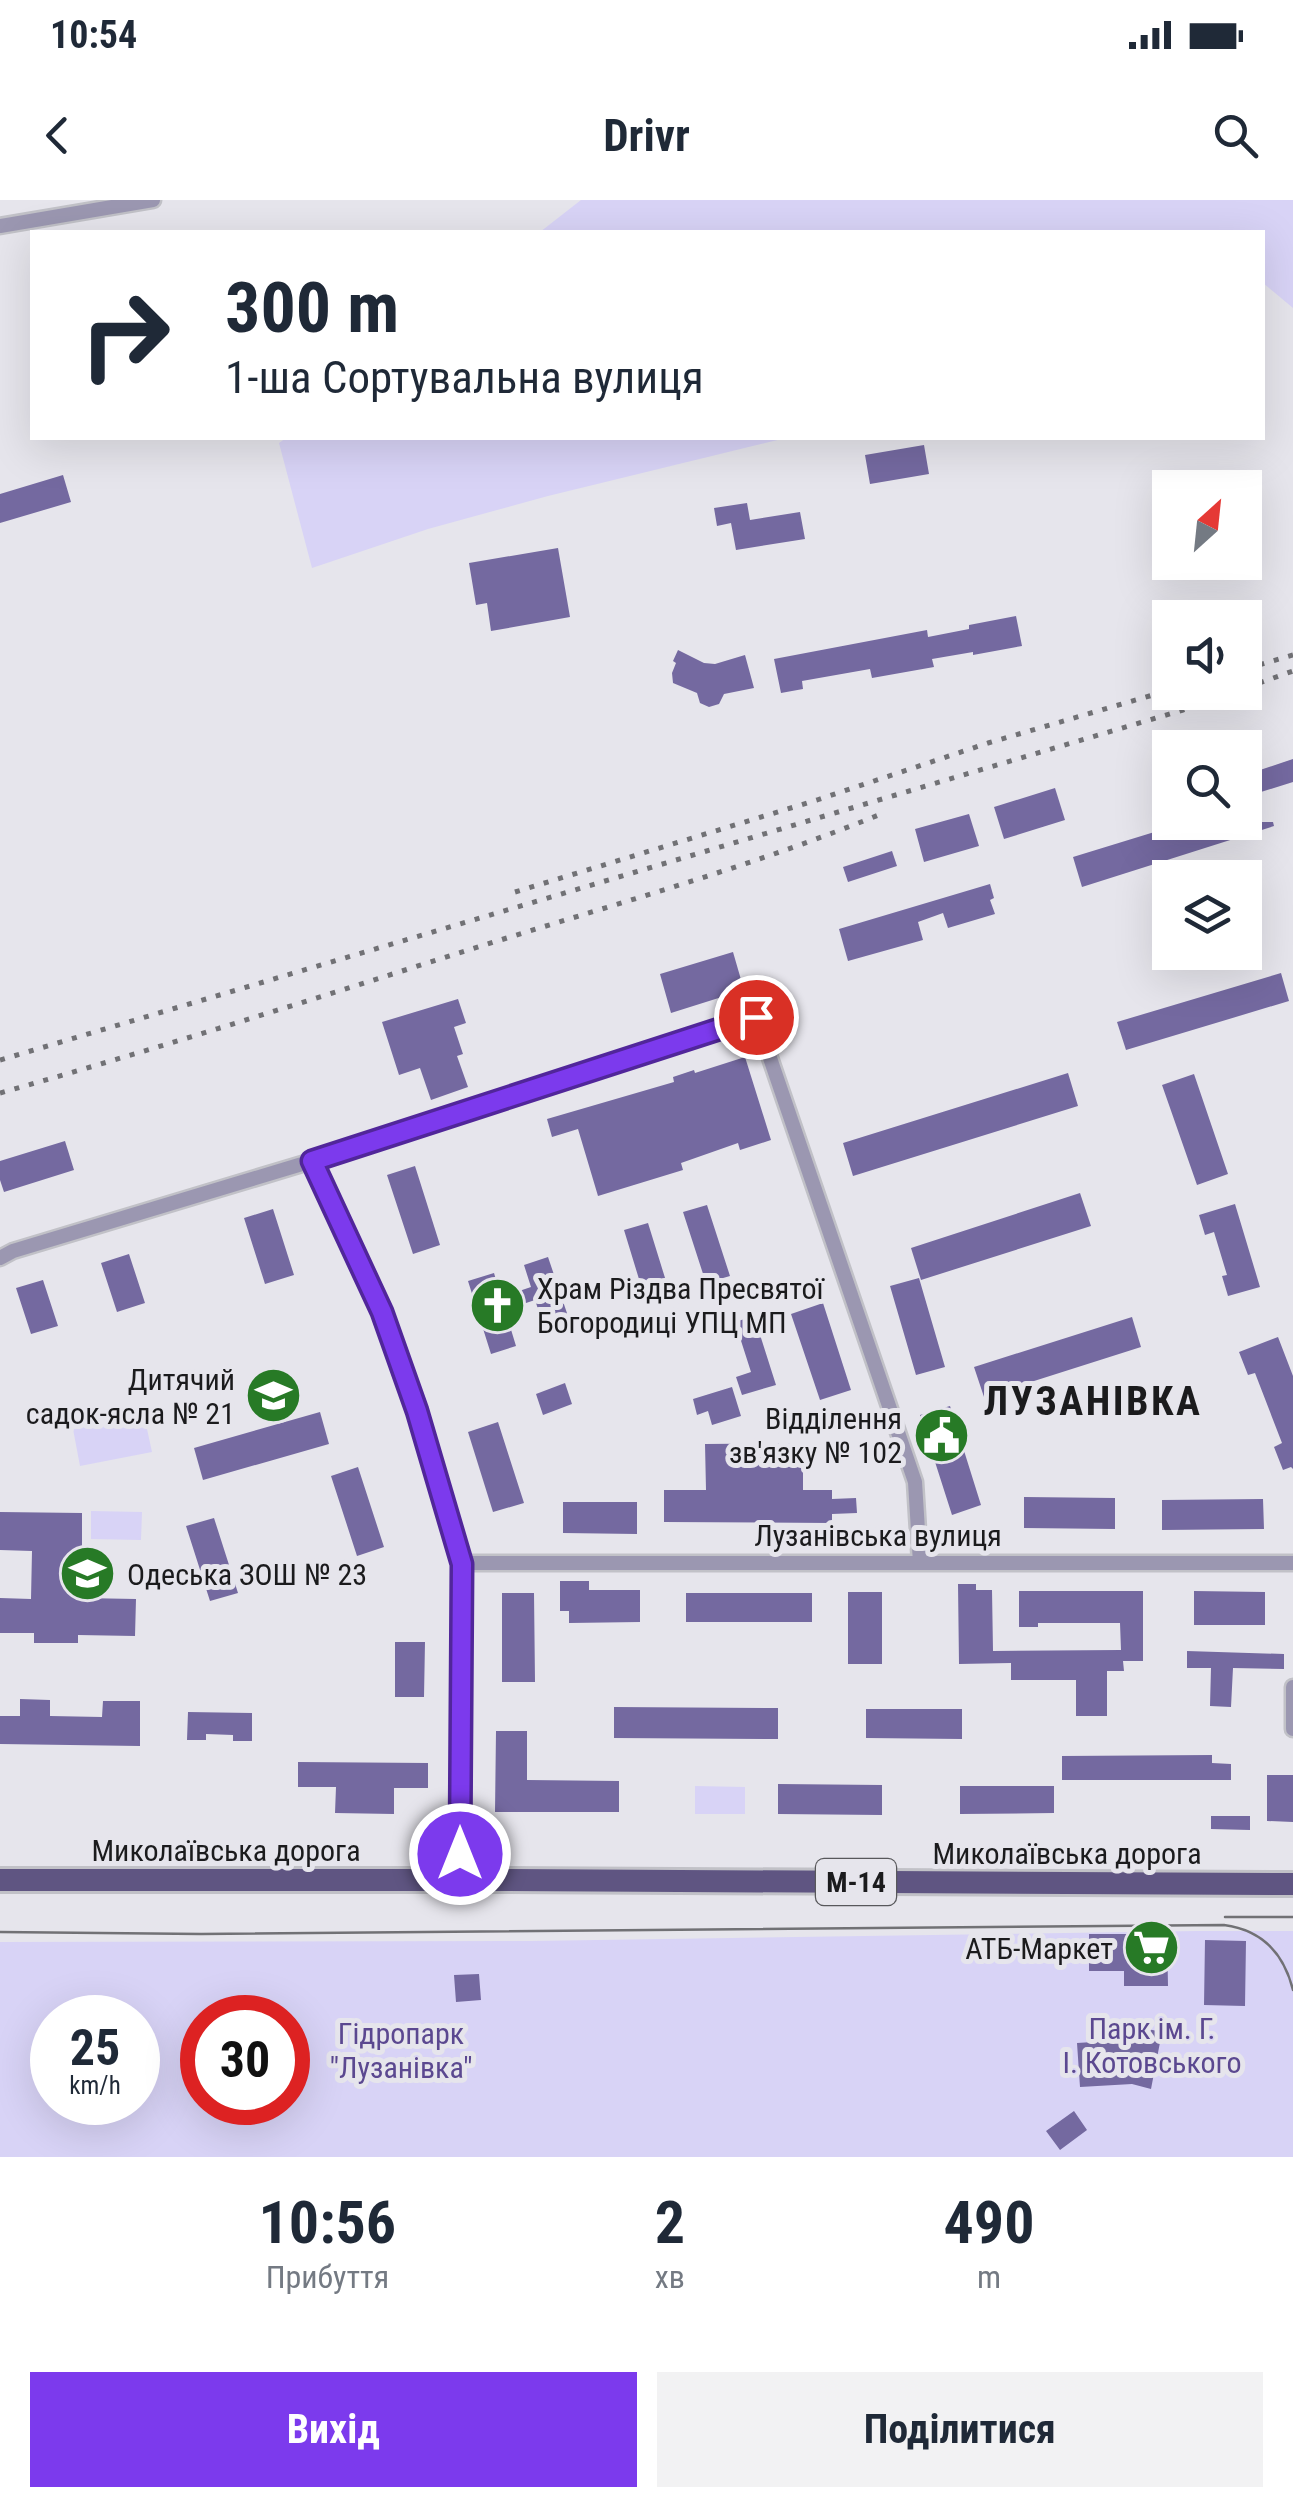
<!DOCTYPE html>
<html lang="uk">
<meta charset="utf-8">
<style>
body{margin:0;font-family:"Roboto Condensed",sans-serif;background:#f2f2f3;color:#1f2937;height:100vh;display:flex;flex-direction:column;font-size:38px;white-space:nowrap}
*{box-sizing:border-box;margin:0}
p{font-size:32px;color:#747a83}
.icon{flex:none;width:55px;height:55px;fill:none;stroke:currentColor;stroke-width:2;stroke-linecap:round;stroke-linejoin:round}
.map{position:relative;height:1957px;overflow:hidden}
.details{display:flex;flex-direction:column;background:#fff;flex:1}
.details>*{flex:none}
.banner{position:absolute;left:30px;top:30px;width:1235px;height:210px;border-radius:0px;box-shadow:0 10px 40px #0002;background:#fff;color:#1f2937;overflow:hidden}
.needle{width:65px;rotate:27deg}
.buttons{position:absolute;left:1152px;top:270px;display:grid;gap:20px}
.buttons a{display:grid;place-items:center;width:110px;height:110px;border-radius:0px;background:#fff;box-shadow:0 10px 40px #0002;font-size:50px}
.speed{position:absolute;left:30px;top:1795px;display:flex;gap:20px;font-size:50px;font-weight:700;text-align:center}
.speed>*{display:grid;place-content:center;width:130px;height:130px;border-radius:50%;background:#fff;box-shadow:0 10px 40px #0002;line-height:1}
.speed small{font-size:25px;font-weight:400}
.speed .limit{border:15px solid #d22;background:#fff;color:#111}
.pin{position:absolute;display:grid;place-items:center;width:85px;height:85px;color:#fff;margin:-42px;border:5px solid #fff;border-radius:50%;box-shadow:0 2px 10px #0007}
.me{position:absolute;width:110px;margin:-55px;rotate:0deg;stroke-linejoin:round;filter:drop-shadow(0 0 8px #0008)}
.turn{display:flex;align-items:center;gap:35px;height:210px;padding:0 30px;font-size:45px}
.turn .icon{width:130px;height:130px;stroke-width:2.5}
.turn b{display:block;font-size:70px;line-height:85px}
.eta{display:flex;justify-content:space-evenly;align-items:center;height:170px;text-align:center}
.eta b{font-size:60px;font-weight:700;line-height:70px}
.action{display:flex;gap:20px;margin-top:auto;padding:20px 30px}
.action a{flex:1;height:115px;border-radius:0px;background:#7c3aed;color:#fff;font-size:40px;font-weight:700;line-height:115px;text-align:center}
.action a+a{background:#f2f2f3;color:#1f2937}
.status{display:flex;justify-content:space-between;align-items:center;height:70px;padding:0 50px;background:#fff;direction:ltr}
.status svg{height:28px;fill:currentColor}
header{display:flex;justify-content:space-between;align-items:center;height:130px;padding:0 30px;background:#fff;font-size:45px;font-weight:700}
.map>svg:first-child{display:block}
.green{fill:#d8d3f6;fill-rule:evenodd}
.building{fill:#7469a0}
.lines{fill:none;stroke-linecap:round;stroke-linejoin:round}
.minor-casing{stroke:#c1c1c7;stroke-width:19}
.primary-casing{stroke:#c1c1c7;stroke-width:28}
.minor{stroke:#9b97b1;stroke-width:14}
.primary{stroke:#5f5582;stroke-width:22}
.tram{stroke:#717175;stroke-width:2.5}
.rail{stroke:#717175;stroke-width:5;stroke-dasharray:5 10;stroke-linecap:butt}
.route-casing{stroke:#51269a;stroke-width:25}
.route{stroke:#7c3aed;stroke-width:18}
.labels{text-anchor:middle;dominant-baseline:central;stroke-width:10;stroke-linejoin:round;paint-order:stroke}
.shield{fill:#e6e5ec;stroke:#58585b;stroke-width:2.5}
.shield-label{font-size:28px;font-weight:bold;fill:#1b1b1d}
.poi-label{font-size:30px;fill:#1b1b1d;stroke:#e6e5ec;text-anchor:end}
.street-label{font-size:30px;fill:#1b1b1d;stroke:#e6e5ec}
.park-label{font-size:30px;fill:#5b4890;stroke:#e6e5ec}
.district-label{font-size:40px;font-weight:bold;letter-spacing:2.5px;fill:#1b1b1d;stroke:#e6e5ec}
</style>
<div class="status"><b>10:54</b><svg viewBox="0 0 49 12"><path d="M0 12V9h3v3zM5 12V6h3v6zM10 12V3h3v9zM15 12V0h3v12zM26 1h20v11H26zM47 4h2v5h-2z"/></svg></div>
<header><svg class="icon" aria-label="back" viewBox="0 0 24 24"><path d="M15 5l-7 7 7 7"/></svg>Drivr<svg class="icon" aria-label="search" viewBox="0 0 24 24"><circle cx="10" cy="10" r="6"/><path d="M15 15l6 6"/></svg></header>
<div class="map">
<svg width="1293" height="1957" viewBox="0 0 1293 1957">
<rect width="100%" height="100%" fill="#e6e5ec"/>
<path class="green" d="M581,0H1293V108L1263,83L1262,32H540Z
M286,238H786L548,296L428,329L312,368L279,243Z
M144,1215L152,1252L80,1266L73,1229Z
M91,1311L142,1312L141,1340L91,1339Z
M695,1586L745,1587V1614H695Z
M1197,1731H1293V1957H0V1742L531,1741ZM52,1818H138V1902H52ZM202,1818H288V1902H202Z"/>
<path class="building" d="M924,245L929,274L870,284L865,255Z
M63,275L71,302L0,323V294Z
M747,303L750,320L800,312L805,339L736,350L731,323L717,326L714,308Z
M558,348L570,417L491,431L487,403L476,405L469,363Z
M1016,416L1022,446L973,455V452L932,459L934,467L872,478L870,469L802,481L803,489L781,493L774,459L927,430L928,437L969,429V425Z
M678,450L704,463L715,464L745,455L754,488L724,494L719,504L709,507L700,503L697,493L673,483L672,473L676,463L673,461Z
M1293,559V582L1245,597V575Z
M1055,588L1065,620L1004,639L994,607Z
M969,614L979,646L924,662L915,629Z
M1187,622H1273L1274,626L1082,687L1073,657Z
M892,651L897,666L848,682L843,667Z
M990,684L994,698L990,700L995,714L948,728L943,713L918,722L923,740L848,761L839,729Z
M733,752L744,790L671,813L660,774Z
M1281,773L1289,801L1126,850L1117,822Z
M458,799L466,823L454,827L463,854L457,856L468,887L431,900L420,868L399,875L382,822Z
M745,857L771,940L740,950L738,943L681,963L683,970L598,996L578,929L552,937L547,919L674,882L673,877L694,870L695,873Z
M1068,873L1078,906L853,976L843,943Z
M1194,874L1228,974L1197,985L1162,885Z
M65,941L74,970L4,992L0,980V961Z
M415,966L440,1045L413,1054L387,975Z
M1080,993L1091,1026L921,1080L911,1048Z
M1235,1004L1260,1087L1228,1096L1222,1076L1227,1075L1214,1032L1205,1035L1199,1015Z
M707,1005L730,1076L706,1083L683,1012Z
M273,1009L294,1075L265,1084L244,1018Z
M648,1023L670,1094L646,1102L624,1030Z
M129,1054L145,1103L117,1112L101,1063Z
M548,1057L572,1128L547,1136L535,1100L505,1110L516,1146L491,1154L468,1081L494,1073L501,1097L531,1087L524,1065Z
M919,1078L945,1167L916,1175L890,1086Z
M43,1080L58,1126L31,1134L16,1088Z
M823,1103L851,1190L820,1200L791,1114Z
M754,1116L776,1185L742,1195L736,1177L751,1172L735,1122Z
M1132,1117L1141,1147L984,1197L974,1167Z
M1278,1137L1293,1176V1269L1291,1267L1283,1270L1274,1247L1282,1243L1255,1173L1248,1175L1239,1152Z
M565,1183L572,1204L543,1215L536,1194Z
M732,1187L741,1216L712,1225L708,1211L697,1215L693,1199Z
M950,1206L981,1305L952,1315L920,1215Z
M320,1212L329,1244L203,1280L194,1248Z
M498,1222L524,1303L493,1312L468,1232Z
M803,1243V1290H832V1299L856,1298L857,1313L832,1314V1323L664,1322V1290H706L705,1244Z
M358,1267L384,1347L357,1356L331,1276Z
M1024,1297L1115,1298V1329L1024,1328Z
M1263,1299L1264,1329L1162,1330V1300Z
M563,1302H637V1334L563,1333Z
M0,1312L82,1313V1398L136,1399L135,1436L78,1435V1443H34V1433H0V1398L31,1399L32,1351L0,1350Z
M214,1318L238,1393L210,1401L186,1326Z
M560,1381H589V1390H640V1422L569,1423V1411H560Z
M958,1384H976V1390H992L993,1451L1121,1450L1120,1423H1038V1427H1019V1391H1143V1461H1123L1124,1471H1107V1516H1076V1480H1011V1463L959,1464Z
M1194,1391L1265,1392V1425H1194Z
M848,1392H882V1464H848Z
M502,1393H534L535,1482H502Z
M686,1393H812V1422H686Z
M395,1442H425L424,1497H395Z
M1187,1451L1284,1454V1469L1233,1468L1231,1507L1210,1506L1211,1468H1187Z
M20,1499L50,1500V1516L102,1517L103,1501H140V1546L0,1544V1516H20Z
M614,1507L778,1508V1539L614,1538Z
M866,1509H962V1539L866,1538Z
M188,1512L252,1513V1541H233V1535L206,1534V1540H187Z
M496,1531H527V1580L619,1581V1612H495Z
M1212,1555V1563L1231,1564V1580H1062V1556Z
M298,1562L428,1563V1588H394V1614L335,1613L336,1587H298Z
M1267,1575H1293V1622L1267,1621Z
M778,1584L882,1585V1615L778,1614Z
M960,1586H1054V1613L960,1614Z
M1211,1616H1250V1630L1211,1629Z
M1089,1734H1167L1168,1786H1124V1771H1089Z
M1205,1740L1246,1741L1245,1806L1204,1805Z
M479,1774L481,1800L456,1802L454,1775Z
M1143,1828L1162,1832L1151,1889L1132,1884L1080,1887L1077,1843L1141,1839Z
M1074,1911L1087,1930L1060,1950L1046,1931Z"/>
<g class="lines">
<defs>
<path id="minor" d="M0,26L153,0
M312,961L382,1112L417,1211L462,1363L460,1680
M0,1058L13,1051L312,961L756,817L915,1282L920,1363
M462,1363H1293
M1293,1487V1529"/>
<path id="primary" d="M0,1680H486L1293,1684"/>
</defs>
<use href="#minor" class="minor-casing"/>
<use href="#primary" class="primary-casing"/>
<use href="#minor" class="minor"/>
<use href="#primary" class="primary"/>
<path class="tram" d="M1225,1717H1293
M0,1732L201,1734L1224,1725C1262,1730 1284,1754 1293,1790"/>
<path class="rail" d="M1245,469L1293,455
M1245,488L1293,471
M515,692L817,600L988,543L1170,490
M0,860L1183,510L1232,492
M0,893C171,845 341,790 510,737C636,698 764,662 886,612"/>
</g>
<g class="lines">
<defs>
<path id="route" d="M460,1654L462,1364L417,1211L382,1112L312,961L756,817"/>
</defs>
<use href="#route" class="route-casing"/>
<use href="#route" class="route"/>
</g>
<defs>
<symbol id="church-disc" viewBox="-11 -11 22 22"><circle r="9.5" fill="#277a26" stroke="#e6e5ec"/><path d="M-1.2-6h2.4v3.5h3.3v2.4h-3.3V6h-2.4V-.1h-3.3v-2.4h3.3Z" fill="#fff"/></symbol>
<symbol id="school-disc" viewBox="-11 -11 22 22"><circle r="9.5" fill="#277a26" stroke="#e6e5ec"/><path d="M0-5L7-2L0 1L-7-2ZM-4 1L0 2.5L4 1V4Q0 6-4 4Z" fill="#fff"/></symbol>
<symbol id="civic-disc" viewBox="-11 -11 22 22"><circle r="9.5" fill="#277a26" stroke="#e6e5ec"/><path d="M-.6-6.5H3V-4.5H.6V-3L4-1V1h2V6H-6V1h2V-1L-.6-3ZM-1.2 2.5V6h2.4V2.5Z" fill="#fff"/></symbol>
<symbol id="supermarket-disc" viewBox="-11 -11 22 22"><circle r="9.5" fill="#277a26" stroke="#e6e5ec"/><path d="M-6-5.5h2.5l.6 2H6L4.5 2H-2.5L-4.4-4H-6ZM-1.5 3.2a1.3 1.3 0 1 0 .1 0ZM3 3.2a1.3 1.3 0 1 0 .1 0Z" fill="#fff"/></symbol>
</defs>
<g fill-rule="evenodd">
<use href="#church-disc" x="466" y="1074" width="63" height="63"/>
<use href="#school-disc" x="242" y="1164" width="63" height="63"/>
<use href="#civic-disc" x="910" y="1204" width="63" height="63"/>
<use href="#school-disc" x="56" y="1342" width="63" height="63"/>
<use href="#supermarket-disc" x="1120" y="1716" width="63" height="63"/>
</g>
<g class="labels">
<rect class="shield" x="816" y="1659" width="80" height="46" rx="8"/>
<g class="shield-label">
<text x="856" y="1682">М-14</text>
</g>
<g class="poi-label">
<text x="537" y="1088" text-anchor="start">Храм Різдва Пресвятої<tspan x="537" dy="34">Богородиці УПЦ МП</tspan></text>
<text x="235" y="1179">Дитячий<tspan x="235" dy="34">садок-ясла № 21</tspan></text>
<text x="902" y="1218">Відділення<tspan x="902" dy="34">зв'язку № 102</tspan></text>
<text x="127" y="1374" text-anchor="start">Одеська ЗОШ № 23</text>
<text x="1113" y="1748">АТБ-Маркет</text>
</g>
<g class="street-label">
<text x="878" y="1335">Лузанівська вулиця</text>
<text x="226" y="1650">Миколаївська дорога</text>
<text x="1067" y="1653">Миколаївська дорога</text>
</g>
<g class="park-label">
<text x="1152" y="1828">Парк ім. Г.<tspan x="1152" dy="34">І. Котовського</tspan></text>
<text x="401" y="1833">Гідропарк<tspan x="401" dy="34">"Лузанівка"</tspan></text>
</g>
<g class="district-label">
<text x="1093" y="1201">ЛУЗАНІВКА</text>
</g>
</g>
</svg>
<div class="buttons">
<a><svg class="needle" viewBox="-14 -14 28 28"><path d="M0-13l5 13h-10z" fill="#e53935"/><path d="M0 13l5-13h-10z" fill="#747a83"/></svg></a>
<a><svg class="icon" aria-label="sound" viewBox="0 0 24 24"><path d="M4 9h4l5-4v14l-5-4H4zM17 9q2 3 0 6"/></svg></a>
<a><svg class="icon" aria-label="search" viewBox="0 0 24 24"><circle cx="10" cy="10" r="6"/><path d="M15 15l6 6"/></svg></a>
<a><svg class="icon" aria-label="layers" viewBox="0 0 24 24"><path d="M12 4l9 5-9 5-9-5zM3 14l9 5 9-5"/></svg></a>
</div>
<div class="speed"><div>25<small>km/h</small></div><div class="limit">30</div></div>
<div class="pin" style="left:756px;top:817px;background:#d93025"><svg class="icon" aria-label="arrive" viewBox="0 0 24 24"><path d="M6 21V4h12l-3 4 3 4H6"/></svg></div>
<svg class="me" style="left:460px;top:1654px" viewBox="-20 -20 40 40"><circle r="17" fill="#7c3aed" stroke="#fff" stroke-width="3"/><path d="M0-11L8 9 0 5-8 9z" fill="#fff"/></svg>
<div class="banner">
<div class="turn"><svg class="icon" aria-label="right" viewBox="0 0 24 24"><path d="M7 20v-9h11M14 6l5 5-5 5"/></svg><div><b>300 m</b>1-ша Сортувальна вулиця</div></div>
</div>
</div>
<section class="details">
<div class="eta">
<div><b>10:56</b><p>Прибуття</p></div>
<div><b>2</b><p>хв</p></div>
<div><b>490</b><p>m</p></div>
</div>
<div class="action"><a>Вихід</a><a>Поділитися</a></div>
</section>
